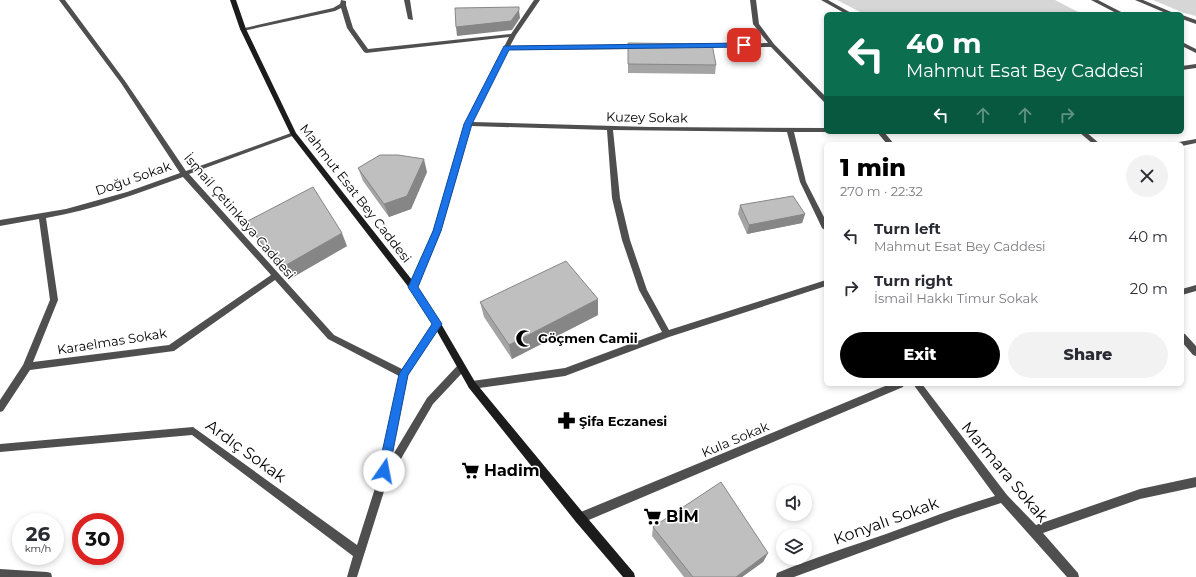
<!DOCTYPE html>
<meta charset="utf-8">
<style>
body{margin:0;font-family:Montserrat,sans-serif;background:#f2f2f3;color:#2b2b33;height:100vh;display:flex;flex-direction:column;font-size:15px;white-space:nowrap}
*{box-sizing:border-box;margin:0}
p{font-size:13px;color:#7c7c81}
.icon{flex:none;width:22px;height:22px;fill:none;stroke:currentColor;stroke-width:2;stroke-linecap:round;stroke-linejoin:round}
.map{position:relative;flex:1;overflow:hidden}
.drawer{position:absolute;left:824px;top:142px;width:360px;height:244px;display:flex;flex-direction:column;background:#fff;border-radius:6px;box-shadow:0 2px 6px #0003}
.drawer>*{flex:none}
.hud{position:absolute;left:824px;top:12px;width:360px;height:122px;border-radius:6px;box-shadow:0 2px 6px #0003;background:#0b6e4f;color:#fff;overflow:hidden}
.tools{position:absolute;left:776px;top:485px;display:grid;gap:8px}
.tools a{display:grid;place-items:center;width:36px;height:36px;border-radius:50%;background:#fff;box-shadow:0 2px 6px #0003;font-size:20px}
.speed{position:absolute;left:12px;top:513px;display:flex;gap:8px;font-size:20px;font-weight:700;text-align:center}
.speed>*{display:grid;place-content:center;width:52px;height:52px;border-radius:50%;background:#fff;box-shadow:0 2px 6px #0003;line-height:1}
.speed small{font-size:10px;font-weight:400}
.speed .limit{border:6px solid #d22;background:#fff;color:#111}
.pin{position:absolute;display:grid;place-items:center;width:34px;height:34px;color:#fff;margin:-17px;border-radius:8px;box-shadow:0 2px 6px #0006}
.me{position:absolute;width:44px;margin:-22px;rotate:12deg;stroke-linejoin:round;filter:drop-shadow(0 0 3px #0008)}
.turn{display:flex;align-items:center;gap:14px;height:84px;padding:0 16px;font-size:18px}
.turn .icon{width:52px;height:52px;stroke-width:2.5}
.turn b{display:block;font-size:28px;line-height:34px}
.lanes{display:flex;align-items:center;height:38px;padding:0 16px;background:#0003;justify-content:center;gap:20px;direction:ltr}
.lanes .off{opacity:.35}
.round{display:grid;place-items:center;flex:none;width:42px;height:42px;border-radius:21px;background:#f2f2f3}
.overview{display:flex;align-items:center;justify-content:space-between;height:68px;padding:0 16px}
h1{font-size:24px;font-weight:800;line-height:30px;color:#000}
.action{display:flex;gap:8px;margin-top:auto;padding:8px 16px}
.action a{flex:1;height:46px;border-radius:24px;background:#000;color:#fff;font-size:16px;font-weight:800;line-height:46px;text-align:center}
.action a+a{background:#f2f2f3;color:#2b2b33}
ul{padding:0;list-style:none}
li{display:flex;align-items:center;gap:12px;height:52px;padding:0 16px}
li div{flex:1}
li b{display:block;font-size:15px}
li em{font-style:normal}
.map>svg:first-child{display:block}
.green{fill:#d6d6d6}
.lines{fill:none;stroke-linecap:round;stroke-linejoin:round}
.street{fill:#4f4f4f;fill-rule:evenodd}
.secondary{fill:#1c1c1c;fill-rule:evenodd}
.wall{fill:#a4a4a4}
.shaded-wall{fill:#868686}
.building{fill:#bfbfbf;stroke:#868686}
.route{fill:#1a73e8;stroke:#114b97}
.labels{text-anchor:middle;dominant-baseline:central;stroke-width:3;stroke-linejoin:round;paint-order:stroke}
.street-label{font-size:13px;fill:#000;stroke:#fff}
.poi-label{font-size:13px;font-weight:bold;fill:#000;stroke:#fff;text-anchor:start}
.near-street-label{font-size:16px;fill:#000;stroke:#fff}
.near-poi-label{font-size:16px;font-weight:bold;fill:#000;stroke:#fff;text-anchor:start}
</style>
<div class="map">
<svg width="1196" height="577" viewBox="0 0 1196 577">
<rect width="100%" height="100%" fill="#fff"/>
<path class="green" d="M837,0H1055L1082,14H864Z
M1153,0H1196V16L1184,13Z"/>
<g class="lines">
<path class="street" d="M59,0H65L125,81L186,171L291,133H295V135L189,174L334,335L402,369L434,322H440L441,324L440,326L408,375L391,458L427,398L458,365L461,364L464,365L465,368L464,371L433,404L388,481L387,482L357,577H347L353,556L192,435L0,452V444L193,427L357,545L376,485L399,376L328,339L275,280L174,351L30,370L3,411L0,412V400L23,365L50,300L39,219L0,226V220L66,209L127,192L180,173L121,83ZM183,177L271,275L169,345L33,362L58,300L46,218C93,210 139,193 183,177Z
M341,0L346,1V5L353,28L368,49L511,34L534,0H540L516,35L510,46L637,45L640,47L637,49L508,50L472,122L650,127L826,128V132H794L806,182L826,221V231L822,228L800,182L787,132L613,130L620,198L630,240L647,290L669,330L826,280V286L669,337L565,376L472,389L469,388L468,385L469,382L472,381L565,368L662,332L639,290L622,240L612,198L607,130L471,126L441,231L417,287L416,289H410L409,287L433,231L465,124L509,37L366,53L364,52L347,28L341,8L335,11L243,31L240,29L333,8L340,4Z
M404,0H410L413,20L408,19Z
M750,0H756L759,24L774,44L826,97V103L824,102L771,47H701V45L703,44L768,43L753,24Z
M821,0H828L853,14H846Z
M1091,0H1098L1125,14H1118Z
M1135,0H1143L1176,14H1168Z
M1182,15L1196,20V24L1182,19Z
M1182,42L1196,49V53L1182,46Z
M1196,64V68L1182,70V66Z
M877,132H884L894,144H887Z
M1079,132H1086L1100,144H1093Z
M1196,139V143L1182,146V144H1176L1179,142Z
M1196,285V291L1182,295V289Z
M1182,333L1185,334L1196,346V356L1193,355L1182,342Z
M890,384H904L903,387L584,522L580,523L576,522L575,518L576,514Z
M913,384H922L1007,495L1036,525L1140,489L1196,477V487L1140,499L1043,533L1078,573L1079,577H1067L1001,503L955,518L794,577H776L777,573C813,558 849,547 886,534C922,521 958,507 995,496Z
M0,569L47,572L51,573L52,577H0Z"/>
<path class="secondary" d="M230,0H236L246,29L296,133L416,285L440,322L475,382L584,514L634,573L635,577H623L576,522L469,388L434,326L410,289L291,135L240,29Z"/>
</g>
<path class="wall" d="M628,43L716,65L715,74L628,73Z
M358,168L427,172L411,209L389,217L363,181Z
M740,205L805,214L802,223L747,234L738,214Z
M246,222L347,246L288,280L254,234Z
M480,302L598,315L512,359L484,317Z
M653,527L768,553L763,562L742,577H684L652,536Z"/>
<path class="shaded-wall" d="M519,10L520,18L512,30L457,36L456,27Z
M424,159L427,172L411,209L389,217L384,204Z
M805,214L802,223L747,234L749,225Z
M342,233L347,246L288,280L281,268Z
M598,299V315L512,359L509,345Z
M768,553L763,562L742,577H736Z"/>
<path class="building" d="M519,7V10L511,21L456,27L455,8Z
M628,43L712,44L716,65L628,64Z
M380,155H398L424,159L407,196L384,204L358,168Z
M313,187L342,233L281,268L246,222Z
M793,196L805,214L749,225L740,205Z
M566,261L598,299L509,345L480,302Z
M721,482L768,553L736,577H693L653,527Z"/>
<path class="route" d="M744,43L747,45L746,47L509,50L472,124L441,231L418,287L442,324L408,375L389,471L387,475L384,477L380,475L378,471L399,374L432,324L408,287L433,231L464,124L504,46Z"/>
<defs>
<symbol id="mosque-bare" viewBox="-9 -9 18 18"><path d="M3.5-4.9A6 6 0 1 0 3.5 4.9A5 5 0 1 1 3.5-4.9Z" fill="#000" stroke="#fff" stroke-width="2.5" paint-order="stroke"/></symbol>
<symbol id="pharmacy-bare" viewBox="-9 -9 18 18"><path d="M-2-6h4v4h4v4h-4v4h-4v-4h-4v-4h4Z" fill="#000" stroke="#fff" stroke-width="2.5" paint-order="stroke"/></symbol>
<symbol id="supermarket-bare" viewBox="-9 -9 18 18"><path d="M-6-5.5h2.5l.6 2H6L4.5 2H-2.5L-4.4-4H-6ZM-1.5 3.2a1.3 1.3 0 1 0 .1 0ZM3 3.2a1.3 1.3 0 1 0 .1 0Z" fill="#000" stroke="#fff" stroke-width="2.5" paint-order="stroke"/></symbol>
</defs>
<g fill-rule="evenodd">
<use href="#mosque-bare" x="512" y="326" width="25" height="25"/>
<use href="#pharmacy-bare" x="554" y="408" width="25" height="25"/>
<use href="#supermarket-bare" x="458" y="458" width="25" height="25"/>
<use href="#supermarket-bare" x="640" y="504" width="25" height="25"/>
</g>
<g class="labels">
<g class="street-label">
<text transform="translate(647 117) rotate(1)">Kuzey Sokak</text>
<text transform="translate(133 178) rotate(-19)">Doğu Sokak</text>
<text transform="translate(356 193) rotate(52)">Mahmut Esat Bey Caddesi</text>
<text transform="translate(240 216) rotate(49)">İsmail Çetinkaya Caddesi</text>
<text transform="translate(112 341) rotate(-9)">Karaelmas Sokak</text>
<text transform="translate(735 439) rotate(-23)">Kula Sokak</text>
</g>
<g class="poi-label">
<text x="538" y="338">Göçmen Camii</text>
<text x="579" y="421">Şifa Eczanesi</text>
</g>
<g class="near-street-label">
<text transform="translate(246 451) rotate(36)">Ardıç Sokak</text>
<text transform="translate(1005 472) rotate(50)">Marmara Sokak</text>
<text transform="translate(886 521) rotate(-20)">Konyalı Sokak</text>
</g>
<g class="near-poi-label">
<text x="484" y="470">Hadim</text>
<text x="666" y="516">BİM</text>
</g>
</g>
</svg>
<div class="tools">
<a><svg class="icon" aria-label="sound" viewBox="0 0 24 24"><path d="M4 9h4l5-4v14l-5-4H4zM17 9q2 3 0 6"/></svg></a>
<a><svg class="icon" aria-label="layers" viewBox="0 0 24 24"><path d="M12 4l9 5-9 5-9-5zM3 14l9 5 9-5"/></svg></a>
</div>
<div class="speed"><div>26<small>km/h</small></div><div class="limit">30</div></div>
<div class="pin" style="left:744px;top:45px;background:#d93025"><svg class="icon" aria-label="arrive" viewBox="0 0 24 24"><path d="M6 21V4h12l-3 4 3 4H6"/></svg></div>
<svg class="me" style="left:384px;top:471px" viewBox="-20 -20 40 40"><circle r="19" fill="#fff"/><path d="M0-13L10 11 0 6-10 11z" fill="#1a73e8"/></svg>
<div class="hud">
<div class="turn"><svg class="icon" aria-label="left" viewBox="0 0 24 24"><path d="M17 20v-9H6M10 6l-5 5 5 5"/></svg><div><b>40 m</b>Mahmut Esat Bey Caddesi</div></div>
<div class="lanes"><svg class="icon" aria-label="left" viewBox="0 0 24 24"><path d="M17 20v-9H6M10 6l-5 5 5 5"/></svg><svg class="icon off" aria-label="ahead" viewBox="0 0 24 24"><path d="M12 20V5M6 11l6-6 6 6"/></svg><svg class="icon off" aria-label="ahead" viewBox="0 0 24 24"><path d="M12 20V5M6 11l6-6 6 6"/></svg><svg class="icon off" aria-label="right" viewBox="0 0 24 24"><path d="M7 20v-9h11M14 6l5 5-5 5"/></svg></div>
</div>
<section class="drawer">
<div class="overview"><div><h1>1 min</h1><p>270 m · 22:32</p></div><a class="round"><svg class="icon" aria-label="close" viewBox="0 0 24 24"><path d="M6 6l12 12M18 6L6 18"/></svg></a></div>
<ul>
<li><svg class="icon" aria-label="left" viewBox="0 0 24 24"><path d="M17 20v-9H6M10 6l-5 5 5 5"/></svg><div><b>Turn left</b><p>Mahmut Esat Bey Caddesi</p></div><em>40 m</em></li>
<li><svg class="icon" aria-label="right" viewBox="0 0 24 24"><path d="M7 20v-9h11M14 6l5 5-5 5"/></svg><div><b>Turn right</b><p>İsmail Hakkı Timur Sokak</p></div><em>20 m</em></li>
</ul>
<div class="action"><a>Exit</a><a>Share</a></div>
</section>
</div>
